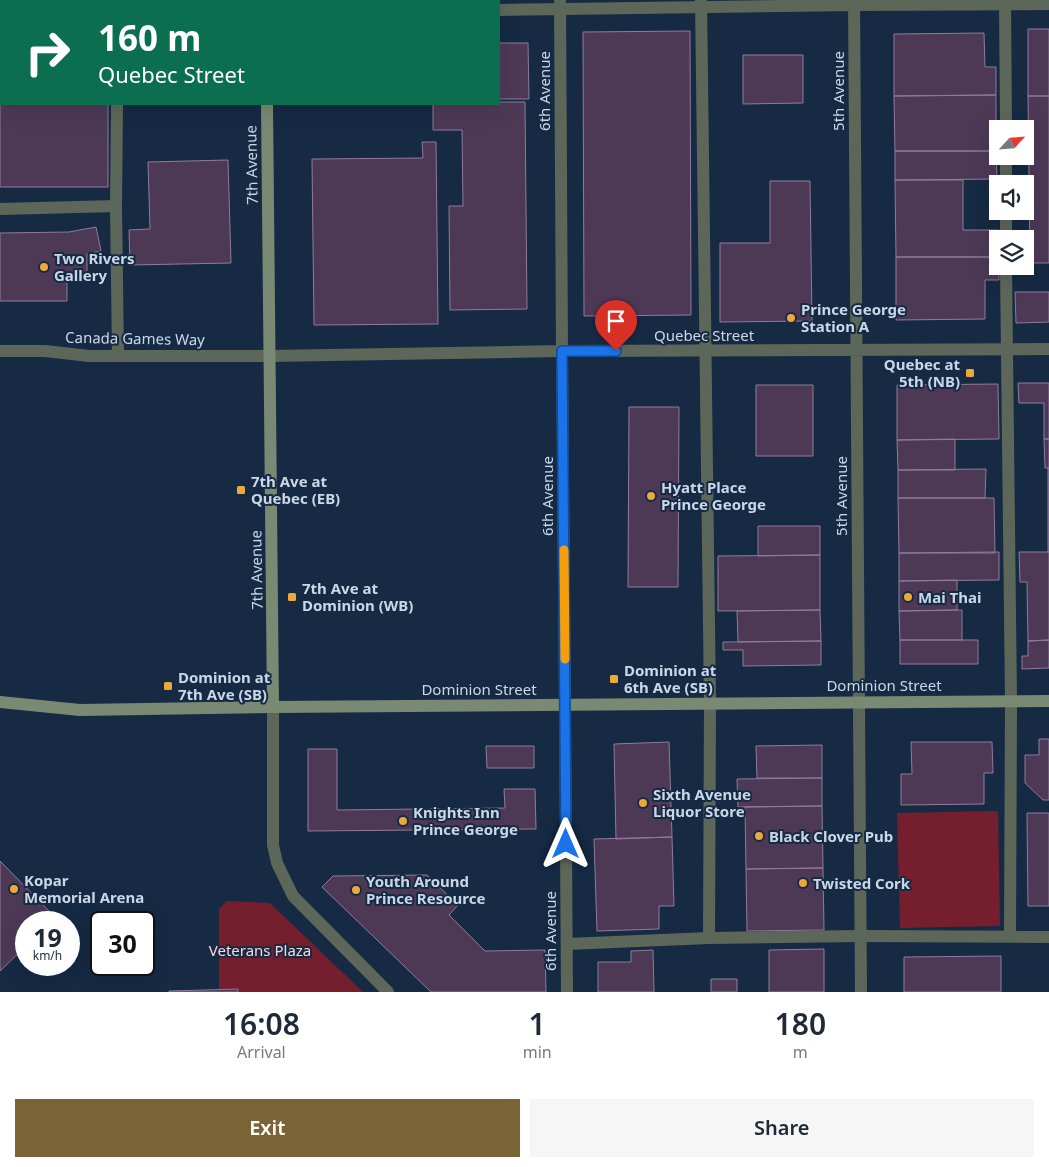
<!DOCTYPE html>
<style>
body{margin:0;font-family:"Noto Sans",sans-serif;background:#f6f6f7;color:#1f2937;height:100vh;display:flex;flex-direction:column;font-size:19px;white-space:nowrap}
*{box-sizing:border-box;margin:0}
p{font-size:16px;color:#747a83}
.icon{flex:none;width:28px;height:28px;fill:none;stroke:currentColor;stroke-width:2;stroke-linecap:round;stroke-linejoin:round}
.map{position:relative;height:992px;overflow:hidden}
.details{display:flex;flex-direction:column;background:#fff;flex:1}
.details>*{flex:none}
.hud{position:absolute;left:0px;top:0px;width:500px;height:105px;box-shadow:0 5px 20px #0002;background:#0b6e4f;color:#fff;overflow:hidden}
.needle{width:32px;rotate:64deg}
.controls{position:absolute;left:989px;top:120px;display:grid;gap:10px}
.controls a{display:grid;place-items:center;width:45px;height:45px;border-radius:0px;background:#fff;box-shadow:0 5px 20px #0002;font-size:25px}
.speed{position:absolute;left:15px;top:911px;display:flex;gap:10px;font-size:25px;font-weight:700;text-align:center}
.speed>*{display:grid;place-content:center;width:65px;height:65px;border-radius:50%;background:#fff;box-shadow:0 5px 20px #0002;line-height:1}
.speed small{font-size:12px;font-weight:400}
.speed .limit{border:2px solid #111;border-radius:8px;background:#fff;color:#111}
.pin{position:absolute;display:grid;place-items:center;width:42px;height:42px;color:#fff;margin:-51px -21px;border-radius:50% 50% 50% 0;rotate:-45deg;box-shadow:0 0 5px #0007}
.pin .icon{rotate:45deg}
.me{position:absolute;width:55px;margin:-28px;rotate:0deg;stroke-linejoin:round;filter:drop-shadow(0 0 4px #0008)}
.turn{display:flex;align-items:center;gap:18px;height:105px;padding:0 15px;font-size:22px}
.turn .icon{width:65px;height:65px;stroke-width:2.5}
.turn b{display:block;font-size:35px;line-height:42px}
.eta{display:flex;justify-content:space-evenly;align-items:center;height:85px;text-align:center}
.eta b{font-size:30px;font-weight:600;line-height:35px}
.action{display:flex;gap:10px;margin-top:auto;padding:10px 15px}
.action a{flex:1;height:58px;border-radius:0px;background:#7b6338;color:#fff;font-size:20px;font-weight:600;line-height:58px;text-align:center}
.action a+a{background:#f6f6f7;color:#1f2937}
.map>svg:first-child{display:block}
.green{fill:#751e2d}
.building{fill:#4d3956;stroke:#917b9c}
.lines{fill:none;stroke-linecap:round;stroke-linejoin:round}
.lane{stroke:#5d6759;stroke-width:12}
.street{stroke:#5d6759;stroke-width:12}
.secondary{stroke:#7a8973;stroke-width:12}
.route-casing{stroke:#114b97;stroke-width:12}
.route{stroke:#1a73e8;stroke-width:9}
.slow{stroke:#f59e0b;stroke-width:9}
.poi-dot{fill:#eca93a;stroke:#162a44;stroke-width:2}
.labels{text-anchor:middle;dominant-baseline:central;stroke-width:4;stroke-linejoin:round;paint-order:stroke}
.street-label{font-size:15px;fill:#cad7e8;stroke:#162a44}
.poi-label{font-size:15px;font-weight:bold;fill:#cad7e8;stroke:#162a44;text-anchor:start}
.park-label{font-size:15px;fill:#fbd8da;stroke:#162a44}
</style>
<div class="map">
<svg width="1049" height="992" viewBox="0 0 1049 992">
<rect width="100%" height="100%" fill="#162a44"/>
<path class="green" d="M998,811L1000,926L900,928L897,813Z
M227,901L270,903L363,992H238V989L219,990V909Z"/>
<path class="building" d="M1028,29H1049V96H1028Z
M690,31L691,315L584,316L583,32Z
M984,33L985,67H996V95L894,96V34Z
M499,43H528L529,99H499Z
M0,46L1,104H108V187H0Z
M743,55H803V103L743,104Z
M996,95V151H895L894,96Z
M1028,96H1049V263H1030Z
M499,102H525L527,309L450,310L449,206H463L462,130H433V104H499Z
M422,142H436L438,324L314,325L312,159L423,158Z
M895,151H996L997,179L895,180Z
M228,160L231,263L130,265L129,230L150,229L148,162Z
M895,180H963V230H999L998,257H896Z
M770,181H810L812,321L720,322V243H770Z
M96,227L101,251L87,254V281L67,279V301H0V233L69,232Z
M896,257H998L999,280H985V319L896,320Z
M1015,292H1049V322L1016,323Z
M1018,383H1049V439H1044V403H1019Z
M998,384L999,439L897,440V385Z
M756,385H813V456H756Z
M629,407H679L678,587H628Z
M955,439V470H898L897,440Z
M1044,439H1049V468H1045Z
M1048,468H1049V552H1048Z
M986,469L985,498H898V470Z
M898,498H994L995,553H899Z
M758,526H820V555L758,556Z
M999,552V580L899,581V553Z
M1019,552H1049V640L1028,641L1027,582H1020Z
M820,555V610L718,611V556Z
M957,580V610L899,611V581Z
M820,610L821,641L738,642L737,611Z
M962,610V640H900L899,611Z
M900,640H978V664H900Z
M1049,640V668L1022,669V656H1028V641Z
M821,641V665L743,666V650H723V642Z
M1039,739H1049V800H1043L1025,783V755H1039Z
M669,742L672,837L616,839L614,744Z
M911,742H992L993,773H984V804L901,805V774H912Z
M822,745V778H757L756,746Z
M486,746H534V768H487Z
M308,749H337V810L505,808L504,789H535L536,829L308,831Z
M822,778V806L738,807L737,779Z
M822,806L823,868L746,869L745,807Z
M1027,813H1049V906H1028Z
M672,837L674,906H659V929L597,931L594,839Z
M0,861L55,917L50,922H26V946L0,971Z
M823,868L824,930L747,931L746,869Z
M427,875L458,905L449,915L485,951L545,950L546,992H431L322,887L333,876Z
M824,949V992H769V950Z
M653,950L654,992H598V962H631V951Z
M1001,956V992H904V957Z
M711,979H737V992H711Z
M238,989V992H169V991Z"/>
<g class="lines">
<path class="lane" d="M118,0V1
M701,0L710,703L709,938
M1005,0L1006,129
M412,1V0
M117,104L116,206L118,356
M1006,156V184
M0,209L116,206
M1006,211V239
M1006,266L1011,701L1010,937
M562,351L565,705
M567,944L709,938L861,936L1049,937"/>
<path class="street" d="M560,0L562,351
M854,0L861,992
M499,10L854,5L1049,4
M0,13H1
M0,351H45L89,356H270L562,351L1049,349
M565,705L567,992
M273,707V845L277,863L293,896L388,992"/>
<path class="secondary" d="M266,0V1
M267,104L273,707
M0,702L80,710L273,707L1049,701"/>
</g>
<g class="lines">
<defs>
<path id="route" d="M566,844L562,351H616"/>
</defs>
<use href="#route" class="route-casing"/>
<use href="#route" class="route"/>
<path class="slow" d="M564,550L565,659"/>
</g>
<g class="poi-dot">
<circle cx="44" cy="267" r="5"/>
<circle cx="791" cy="318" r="5"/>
<rect x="965" y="368" width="10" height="10" rx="2.5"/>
<rect x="236" y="485" width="10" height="10" rx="2.5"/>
<circle cx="651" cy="496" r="5"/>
<rect x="287" y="592" width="10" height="10" rx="2.5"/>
<circle cx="908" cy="597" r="5"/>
<rect x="609" y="674" width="10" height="10" rx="2.5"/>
<rect x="163" y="681" width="10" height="10" rx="2.5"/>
<circle cx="643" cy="803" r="5"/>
<circle cx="403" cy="821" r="5"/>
<circle cx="759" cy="836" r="5"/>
<circle cx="803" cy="883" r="5"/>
<circle cx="14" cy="889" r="5"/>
<circle cx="356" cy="890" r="5"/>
</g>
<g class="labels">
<g class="street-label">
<text transform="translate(544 91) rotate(-90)">6th Avenue</text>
<text transform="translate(838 91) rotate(-90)">5th Avenue</text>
<text transform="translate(251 165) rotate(-91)">7th Avenue</text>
<text x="704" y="335">Quebec Street</text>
<text transform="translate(135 338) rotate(1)">Canada Games Way</text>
<text transform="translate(547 496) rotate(-90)">6th Avenue</text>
<text transform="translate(841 496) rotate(-90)">5th Avenue</text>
<text transform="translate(256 570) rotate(-91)">7th Avenue</text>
<text x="884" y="685">Dominion Street</text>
<text x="479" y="689">Dominion Street</text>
<text transform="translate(550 931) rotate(-90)">6th Avenue</text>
</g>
<g class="poi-label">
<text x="54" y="258">Two Rivers<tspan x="54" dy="17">Gallery</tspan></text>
<text x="801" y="309">Prince George<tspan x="801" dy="17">Station A</tspan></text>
<text x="960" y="364" text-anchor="end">Quebec at<tspan x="960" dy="17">5th (NB)</tspan></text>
<text x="251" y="481">7th Ave at<tspan x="251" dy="17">Quebec (EB)</tspan></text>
<text x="661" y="487">Hyatt Place<tspan x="661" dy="17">Prince George</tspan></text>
<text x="302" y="588">7th Ave at<tspan x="302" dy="17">Dominion (WB)</tspan></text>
<text x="918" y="597">Mai Thai</text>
<text x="624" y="670">Dominion at<tspan x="624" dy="17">6th Ave (SB)</tspan></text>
<text x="178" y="677">Dominion at<tspan x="178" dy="17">7th Ave (SB)</tspan></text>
<text x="653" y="794">Sixth Avenue<tspan x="653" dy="17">Liquor Store</tspan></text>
<text x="413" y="812">Knights Inn<tspan x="413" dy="17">Prince George</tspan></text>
<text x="769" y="836">Black Clover Pub</text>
<text x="24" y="880">Kopar<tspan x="24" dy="17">Memorial Arena</tspan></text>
<text x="366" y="881">Youth Around<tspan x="366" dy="17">Prince Resource</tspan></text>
<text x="813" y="883">Twisted Cork</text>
</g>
<g class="park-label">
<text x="260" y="950">Veterans Plaza</text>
</g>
</g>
</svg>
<div class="controls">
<a><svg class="needle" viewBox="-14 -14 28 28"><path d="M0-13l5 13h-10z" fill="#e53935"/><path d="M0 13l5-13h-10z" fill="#747a83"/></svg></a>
<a><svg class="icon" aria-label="sound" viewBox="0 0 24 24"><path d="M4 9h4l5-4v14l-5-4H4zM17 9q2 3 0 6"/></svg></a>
<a><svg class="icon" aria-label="layers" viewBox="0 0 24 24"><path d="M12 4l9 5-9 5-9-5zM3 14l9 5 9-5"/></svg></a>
</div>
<div class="speed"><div>19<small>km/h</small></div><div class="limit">30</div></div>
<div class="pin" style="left:616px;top:351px;background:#d93025"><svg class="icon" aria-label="arrive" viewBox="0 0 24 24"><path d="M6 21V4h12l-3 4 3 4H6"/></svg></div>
<svg class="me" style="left:566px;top:844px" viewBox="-20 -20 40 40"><path d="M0-17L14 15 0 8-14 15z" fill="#1a73e8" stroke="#fff" stroke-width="4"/></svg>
<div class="hud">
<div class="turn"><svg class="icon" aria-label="right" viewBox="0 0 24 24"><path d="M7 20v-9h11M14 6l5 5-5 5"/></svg><div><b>160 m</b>Quebec Street</div></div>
</div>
</div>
<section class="details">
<div class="eta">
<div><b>16:08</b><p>Arrival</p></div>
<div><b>1</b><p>min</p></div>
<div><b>180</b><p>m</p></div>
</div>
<div class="action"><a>Exit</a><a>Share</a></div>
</section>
